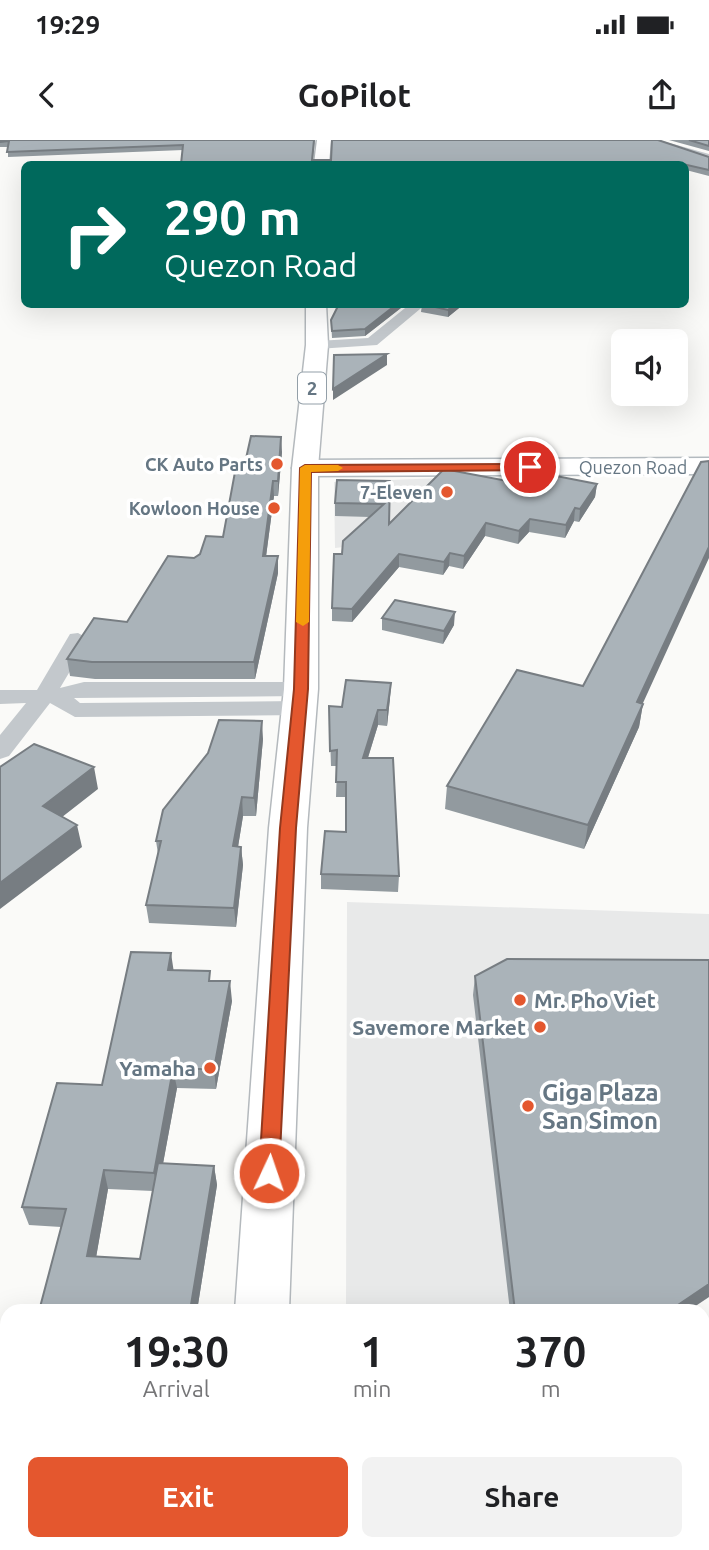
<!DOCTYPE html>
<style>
body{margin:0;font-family:Ubuntu,sans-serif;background:#f2f2f2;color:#202124;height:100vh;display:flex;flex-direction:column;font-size:26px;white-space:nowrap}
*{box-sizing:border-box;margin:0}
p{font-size:23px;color:#757577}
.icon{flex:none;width:38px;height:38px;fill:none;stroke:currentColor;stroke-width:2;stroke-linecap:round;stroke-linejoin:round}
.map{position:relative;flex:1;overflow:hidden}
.sheet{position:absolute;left:0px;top:1164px;width:710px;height:247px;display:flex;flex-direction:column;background:#fff;border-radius:21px 21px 0 0;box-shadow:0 7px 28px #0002}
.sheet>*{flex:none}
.hud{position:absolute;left:21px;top:21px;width:668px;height:147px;border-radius:10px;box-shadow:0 7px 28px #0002;background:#00695c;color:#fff;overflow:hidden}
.fabs{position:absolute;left:611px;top:189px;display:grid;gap:14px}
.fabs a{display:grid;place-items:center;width:77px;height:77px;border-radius:10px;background:#fff;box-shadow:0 7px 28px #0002;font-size:35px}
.pin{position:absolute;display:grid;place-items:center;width:60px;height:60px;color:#fff;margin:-30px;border:4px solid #fff;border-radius:50%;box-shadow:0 2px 7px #0007}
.me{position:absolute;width:77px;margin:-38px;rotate:3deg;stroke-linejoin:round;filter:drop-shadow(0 0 5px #0008)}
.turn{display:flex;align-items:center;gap:24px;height:147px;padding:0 28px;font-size:32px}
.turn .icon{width:91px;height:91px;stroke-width:2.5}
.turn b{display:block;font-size:49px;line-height:60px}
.eta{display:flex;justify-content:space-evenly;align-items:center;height:119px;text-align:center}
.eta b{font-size:42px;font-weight:700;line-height:49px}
.button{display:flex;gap:14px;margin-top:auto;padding:14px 28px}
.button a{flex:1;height:80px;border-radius:10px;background:#e4572e;color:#fff;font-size:28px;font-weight:700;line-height:80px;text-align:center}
.button a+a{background:#f2f2f2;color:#202124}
.status{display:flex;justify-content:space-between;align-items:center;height:49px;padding:0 35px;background:#fff;direction:ltr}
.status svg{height:19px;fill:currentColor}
header{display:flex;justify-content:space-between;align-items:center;height:91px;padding:0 28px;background:#fff;font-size:32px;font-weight:700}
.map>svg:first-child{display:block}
.built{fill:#e8e9e9}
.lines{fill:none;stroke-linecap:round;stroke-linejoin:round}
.secondary-casing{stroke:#b3babf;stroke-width:3}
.highway-casing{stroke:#b4b9bd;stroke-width:3}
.street{fill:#c3c8cc;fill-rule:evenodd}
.secondary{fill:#fff;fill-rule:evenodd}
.highway{fill:#fff;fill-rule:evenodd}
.wall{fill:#929a9f;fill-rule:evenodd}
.shaded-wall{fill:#777d82}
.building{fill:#aab3b9;stroke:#777d82;stroke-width:2}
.route{fill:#e4572e;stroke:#94391e;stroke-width:2}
.slow{fill:#f59e0b}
.poi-dot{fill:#e4572e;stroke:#fff;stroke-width:2.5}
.labels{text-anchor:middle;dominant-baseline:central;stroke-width:7;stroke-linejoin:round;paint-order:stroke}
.far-poi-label{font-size:18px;font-weight:bold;fill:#657683;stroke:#fff;text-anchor:end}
.far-street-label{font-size:18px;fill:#657683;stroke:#fff}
.shield{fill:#fff;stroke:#939fa8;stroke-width:2}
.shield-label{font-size:19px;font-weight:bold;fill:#657683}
.poi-label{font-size:21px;font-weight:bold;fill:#657683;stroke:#fff;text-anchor:end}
.near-poi-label{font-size:24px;font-weight:bold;fill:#657683;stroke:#fff;text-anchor:start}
</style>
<div class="status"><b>19:29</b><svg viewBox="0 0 49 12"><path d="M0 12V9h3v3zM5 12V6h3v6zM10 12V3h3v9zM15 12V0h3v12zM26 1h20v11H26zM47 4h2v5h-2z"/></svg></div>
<header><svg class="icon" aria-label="back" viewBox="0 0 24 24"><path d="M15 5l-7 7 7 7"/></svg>GoPilot<svg class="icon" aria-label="share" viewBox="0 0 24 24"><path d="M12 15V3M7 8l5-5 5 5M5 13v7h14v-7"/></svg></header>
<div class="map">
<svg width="709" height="1410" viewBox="0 0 709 1410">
<rect width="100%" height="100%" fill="#fafaf8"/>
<path class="built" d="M444,338L381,409L362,405L335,408L334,342Z
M347,762L709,774V1157L688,1171H346Z"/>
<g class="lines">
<defs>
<path id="secondary" d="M709,318V334L305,336L296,333L292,328L296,323L305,320Z"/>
<path id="highway" d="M317,0H331L329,24H314Z
M306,164H326L328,205L318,328V549L307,688L289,1171H235L269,688L284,549L292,328L306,205Z
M218,1404H280V1410H218Z"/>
</defs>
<use href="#secondary" class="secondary-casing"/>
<use href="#highway" class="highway-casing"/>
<path class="street" d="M643,0H659L709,14V20Z
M410,164H426L377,205L317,209L310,205L317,201L368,198Z
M78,493L89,499L60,548L84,542H301L312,549L301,556L74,558L80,563L299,561L307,563L311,568L307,573L299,575L75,577L50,563L9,616L0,619V595L26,563L0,564V550H37L70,494Z"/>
<use href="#secondary" class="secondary"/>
<use href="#highway" class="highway"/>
</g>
<path class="wall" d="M0,0H315L313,20L709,17V36L686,30V24H181L183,10L8,17V7H0Z
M669,0H709V11Z
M406,164L365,196L332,198L331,180Z
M422,164H464L448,177L421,172Z
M282,312L278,356H274L266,416H278V433L255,539H95L70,536L67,519L127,482L194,418L223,397L243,332Z
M390,341L389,384L529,345L597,344L595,357L579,382L574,381L565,398L529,392L518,404L485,396L463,429L449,426L443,435L399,427L352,482L332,481V468L342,414L370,377L335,376V363Z
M382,478L454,485L443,504L382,490Z
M391,543L390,558L387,586L378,585L368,618L399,736L398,752L321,749V734L346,692V657H336L337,626H331L329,566L342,567Z
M643,563L639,587L584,709L445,669L447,646Z
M263,599L256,676H243L238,707H241L243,725L236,787L149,783L146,765L158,714L156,701Z
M173,830L212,841L232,861L216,949L177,948L163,1023L214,1026L217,1045L197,1171H39L61,1087L29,1085L22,1067L102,945ZM108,1049L153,1051L140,1119L96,1117Z
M475,836L688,1171H510L473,855Z"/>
<path class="shaded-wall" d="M397,164H406L365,196V189Z
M455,164H464L448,177V170Z
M387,214V225L333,260V249Z
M281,297L282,312L278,356V341Z
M273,341L274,356L264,432L263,416Z
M597,344L595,357L579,382L580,369Z
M575,368L574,381L565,398L566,385Z
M530,379L529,392L518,404L519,391Z
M486,383L485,396L463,429L464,416Z
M709,407V418L633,585L637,562Z
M450,413L449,426L443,435L444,422Z
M399,414V427L352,482V469Z
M278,416V433L255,539L254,522Z
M455,472L454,485L443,504L444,491Z
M391,543L390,558L387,586V570Z
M643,564L639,587L584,709L588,685Z
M378,570V585L363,633V618Z
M262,581L263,599L256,676L254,658Z
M94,627L98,649L48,688L43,666Z
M242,657L243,676L235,725L233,706Z
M77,685L82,707L0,769V743Z
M241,707L243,725L236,787L234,768Z
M171,813L174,833L168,830Z
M230,841L232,861L216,949L214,929Z
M173,929L177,948L158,1051L154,1033Z
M214,1026L217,1045L197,1171H190Z
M104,1030L108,1049L93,1135L87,1116Z
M709,1144V1157L688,1171H669Z
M160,1404H167L166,1410H160Z"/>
<path class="building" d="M0,0H314L312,20H331L332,0H658L709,17V30L674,22L668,24H181L183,5L7,12L9,1L0,2Z
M689,0H709V6Z
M339,164H397L365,189L332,191L331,180Z
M422,164H455L448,170Z
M387,214L333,249L334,215Z
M251,296L281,297L278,341H273L263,416H278L254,522H92L67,519L94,478L127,482L168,416L194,418L200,414L206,396L223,397L235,332H243Z
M709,321V407L637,562L643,564L588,685L447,646L517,530L583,546L701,322Z
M444,329L529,345L541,333L597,344L580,369L575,368L566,385L530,379L519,391L486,383L464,416L450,413L444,422L399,414L352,469L332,468L334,414H342L343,401L384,364L335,363L337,340L390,341L389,384Z
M395,460L455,472L444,491L382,478Z
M346,540L391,543L387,570H378L363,618H393L399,736L321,734L325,691L346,692V642H336L337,610L330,611L329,566L342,567Z
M219,580L262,581L254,658L242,657L233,706L241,707L234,768L146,765L161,701H156L163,670L208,613Z
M34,604L94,627L43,666L77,685L0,743V627Z
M131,812L171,813L168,830L210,831L209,841H230L214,929H173L154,1033L104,1030L87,1116L140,1119L158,1023L214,1026L190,1171H39L66,1069L22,1067L57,943L102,945Z
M507,819L709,820V1144L669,1171H515L475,836Z
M0,1326H7V1404H160V1410H0Z
M302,1404H425V1410H302Z"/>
<path class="route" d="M530,324L534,325V330L311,332L308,549L296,688L279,1033L276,1040L269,1042L262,1040L259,1033L280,688L294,549L300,328L305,325Z"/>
<path class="slow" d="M305,325H338L343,328L338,331L311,332L309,482L303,486L296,482L300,328Z"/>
<g class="poi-dot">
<circle cx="277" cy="324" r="7"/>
<circle cx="447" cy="352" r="7"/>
<circle cx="274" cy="368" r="7"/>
<circle cx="520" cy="860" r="7"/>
<circle cx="540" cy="887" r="7"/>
<circle cx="210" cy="928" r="7"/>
<circle cx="528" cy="966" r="7"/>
</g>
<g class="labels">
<g class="far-poi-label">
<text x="263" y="324">CK Auto Parts</text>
<text x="433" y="352">7-Eleven</text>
<text x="260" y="368">Kowloon House</text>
</g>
<g class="far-street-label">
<text x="633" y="327">Quezon Road</text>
</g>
<rect class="shield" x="298" y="232.5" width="28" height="31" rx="5"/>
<g class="shield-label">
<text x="312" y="248">2</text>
</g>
<g class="poi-label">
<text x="534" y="860" text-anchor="start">Mr. Pho Viet</text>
<text x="526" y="887">Savemore Market</text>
<text x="196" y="928">Yamaha</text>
</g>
<g class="near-poi-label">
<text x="542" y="952">Giga Plaza<tspan x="542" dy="28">San Simon</tspan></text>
</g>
</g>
</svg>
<div class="fabs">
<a><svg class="icon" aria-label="sound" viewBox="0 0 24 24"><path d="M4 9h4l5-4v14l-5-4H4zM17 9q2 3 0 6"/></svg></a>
</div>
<div class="pin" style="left:530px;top:327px;background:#d93025"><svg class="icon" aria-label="arrive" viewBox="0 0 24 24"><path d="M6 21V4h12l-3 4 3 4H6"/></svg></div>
<svg class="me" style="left:269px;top:1033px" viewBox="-20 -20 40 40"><circle r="17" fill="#e4572e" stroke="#fff" stroke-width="3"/><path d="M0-11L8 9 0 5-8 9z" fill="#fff"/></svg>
<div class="hud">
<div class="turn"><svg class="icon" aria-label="right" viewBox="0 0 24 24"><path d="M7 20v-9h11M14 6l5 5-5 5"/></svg><div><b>290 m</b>Quezon Road</div></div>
</div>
<section class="sheet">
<div class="eta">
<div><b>19:30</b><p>Arrival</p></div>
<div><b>1</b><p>min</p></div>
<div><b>370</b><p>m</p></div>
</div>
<div class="button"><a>Exit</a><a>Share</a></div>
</section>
</div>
